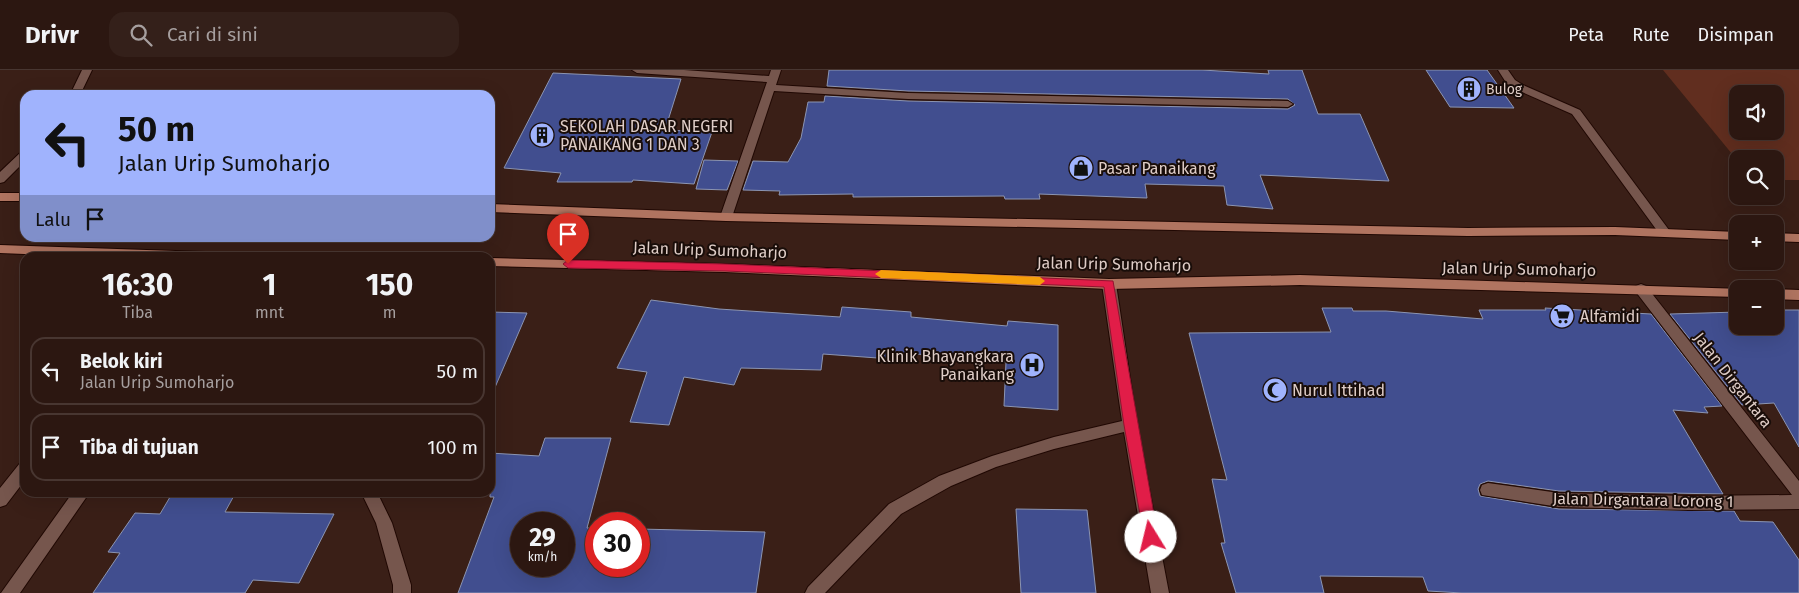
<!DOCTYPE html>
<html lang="id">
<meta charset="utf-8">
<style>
body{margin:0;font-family:"Fira Sans",sans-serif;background:#34201a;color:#f1f3f6;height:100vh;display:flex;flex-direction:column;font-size:19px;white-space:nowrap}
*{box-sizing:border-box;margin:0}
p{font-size:16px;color:#a69f9f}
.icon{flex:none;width:28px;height:28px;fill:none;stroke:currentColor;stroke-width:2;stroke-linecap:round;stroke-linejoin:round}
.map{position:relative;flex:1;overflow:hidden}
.side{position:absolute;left:20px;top:182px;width:475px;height:245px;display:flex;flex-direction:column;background:#2c1711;border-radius:15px;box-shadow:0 5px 20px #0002,0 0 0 1px #483631}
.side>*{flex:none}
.top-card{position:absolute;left:20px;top:20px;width:475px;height:152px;border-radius:15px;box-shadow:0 5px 20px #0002,0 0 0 1px #483631;background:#a0b3fd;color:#111;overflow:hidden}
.tools{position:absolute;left:1729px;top:15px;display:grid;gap:10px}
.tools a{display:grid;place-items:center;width:55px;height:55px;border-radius:10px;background:#2c1711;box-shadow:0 5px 20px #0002,0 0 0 1px #483631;font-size:25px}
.speed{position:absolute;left:510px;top:442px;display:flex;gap:10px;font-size:25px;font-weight:700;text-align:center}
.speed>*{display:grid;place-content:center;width:65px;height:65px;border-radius:50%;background:#2c1711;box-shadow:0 5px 20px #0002,0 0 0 1px #483631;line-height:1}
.speed small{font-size:12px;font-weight:400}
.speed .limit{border:8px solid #d22;background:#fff;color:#111}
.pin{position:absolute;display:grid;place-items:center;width:42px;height:42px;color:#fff;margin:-51px -21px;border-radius:50% 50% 50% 0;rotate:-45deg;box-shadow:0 0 5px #0007}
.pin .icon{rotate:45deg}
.me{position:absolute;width:55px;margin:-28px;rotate:351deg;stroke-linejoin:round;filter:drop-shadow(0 0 4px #0008)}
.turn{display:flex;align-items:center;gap:18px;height:105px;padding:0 15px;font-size:22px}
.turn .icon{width:65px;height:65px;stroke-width:2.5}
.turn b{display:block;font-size:35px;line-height:42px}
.then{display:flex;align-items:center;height:48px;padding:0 15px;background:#0003;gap:10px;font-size:19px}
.eta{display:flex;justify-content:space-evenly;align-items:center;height:85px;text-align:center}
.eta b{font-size:30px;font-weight:700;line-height:35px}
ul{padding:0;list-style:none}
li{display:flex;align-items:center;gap:15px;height:68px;margin:0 10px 8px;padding:0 5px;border:2px solid #483631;border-radius:15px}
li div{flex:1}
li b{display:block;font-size:19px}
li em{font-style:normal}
header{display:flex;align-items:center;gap:30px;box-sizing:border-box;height:70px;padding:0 25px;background:#2c1711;border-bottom:1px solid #483631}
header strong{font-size:24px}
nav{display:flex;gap:28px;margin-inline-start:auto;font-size:18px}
.search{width:350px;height:45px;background:#34201a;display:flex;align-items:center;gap:12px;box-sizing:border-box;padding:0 18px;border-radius:15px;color:#a69f9f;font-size:19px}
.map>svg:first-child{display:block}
.green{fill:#612e1f;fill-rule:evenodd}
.building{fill:#414e8f;stroke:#8c95b2;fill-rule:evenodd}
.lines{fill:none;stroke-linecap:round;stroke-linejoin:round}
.minor-casing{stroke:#200803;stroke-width:2}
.trunk-casing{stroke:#200803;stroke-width:2}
.minor{fill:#76564d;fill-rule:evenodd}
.trunk{fill:#b07460;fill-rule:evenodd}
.route{fill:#e11d48;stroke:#92132f}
.slow{fill:#f59e0b}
.labels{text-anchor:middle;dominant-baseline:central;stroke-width:4;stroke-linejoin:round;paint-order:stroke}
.far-poi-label{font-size:14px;fill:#dfcdc7;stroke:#190d09;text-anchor:start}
.poi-label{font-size:16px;fill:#dfcdc7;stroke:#190d09;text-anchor:start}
.street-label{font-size:16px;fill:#dfcdc7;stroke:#190d09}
</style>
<header>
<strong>Drivr</strong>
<div class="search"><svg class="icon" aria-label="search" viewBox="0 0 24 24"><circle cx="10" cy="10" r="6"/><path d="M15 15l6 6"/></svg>Cari di sini</div>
<nav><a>Peta</a><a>Rute</a><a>Disimpan</a></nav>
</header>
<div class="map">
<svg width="1799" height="523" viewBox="0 0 1799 523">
<rect width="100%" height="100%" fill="#3a1f17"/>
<path class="green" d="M1663,0H1799V110H1775V89L1737,90ZM1738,24H1775V61H1738Z"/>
<path class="building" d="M829,0H1202L1269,4L1268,0H1302L1318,44H1360L1389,111L1260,105L1273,139L1227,135L1224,116L1145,114L1147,128L1039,124L1040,129H1005L1004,126L853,127V124L779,125L780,121L743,120L753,91L788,92L801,68L808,32H824L825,26L908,31L1288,39L1295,35L1288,29L908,21L827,16Z
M1426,0H1487L1514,38L1450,37Z
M553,3L681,9L665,60L712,62L694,114L633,110L632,112H557L561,103L504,98Z
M704,90L738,91L727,120L696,119Z
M651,230L719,239L840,247L842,237L911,242V247L1007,256L1008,251L1058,255V340L1004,336L1006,292L906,283L905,290L823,284L821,300L741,298L734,315L684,307L669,355L630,352L647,302L617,298Z
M1322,238H1352L1353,241H1386L1483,249L1479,240H1546L1545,238L1651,244L1722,336L1704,337L1708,343L1673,340L1723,424L1559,421L1488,411L1480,414L1478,419L1480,426L1559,439L1734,441L1740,451L1773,452L1799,490V523H1462L1428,521L1423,507L1320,506L1324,523H1236L1221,473H1225L1212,409L1227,410L1189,263L1331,262Z
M1775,240H1799V377L1774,333L1742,335L1670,244L1738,242V256H1775Z
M490,242L527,243L490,329Z
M545,368H611L587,458H596V496H639V459L765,462L756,523H458L494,427H490V383L539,386ZM521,454H564V496H521Z
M173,422H236L225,442L334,444L299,513L253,510L245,523H93L120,483L108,482L135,443L160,444Z
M1016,439L1087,440L1096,523H1021Z"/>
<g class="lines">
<defs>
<path id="minor" d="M82,0H92L80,25H70Z
M632,0H684L769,6L771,0H781L776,15L908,23L1288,31L1293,34L1288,37L908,29L774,21L732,147L726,151L720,147L767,12L637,3Z
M1498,0H1508L1515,10L1523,15L1580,40L1669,160L1671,163L1669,166H1661L1572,44L1515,19L1507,14Z
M25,81V91L4,112L0,113V102L21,82Z
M1109,209L1116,214L1137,355L1169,523H1151L1124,362L1054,379L996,397L951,416L901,444L825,523H805L808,517L889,434L939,406L992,386L1054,367L1122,351L1102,214Z
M1641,214L1646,216L1799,411V439L1689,440L1559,437L1482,425L1480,420L1482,415L1488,413L1559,423L1689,426L1792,425L1636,222L1634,219L1636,216Z
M25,392V410L6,435L0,437V418L20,393Z
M73,422H90L20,523H1Z
M361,422H377L392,453L411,515V523H393V515L376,453Z"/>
<path id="trunk" d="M0,123H25V131H0Z
M490,134L726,143L1468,158L1615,157L1738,162V170L1615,165L1468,166L726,151L490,142Z
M1775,163L1799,164V172L1775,171Z
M0,175L265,184L271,188H123L0,183Z
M490,188L725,194L1109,209L1300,205L1743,219H1738V227L1300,215L1109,219L725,202L490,196Z
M1775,219L1799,220V230L1775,229Z"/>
</defs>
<use href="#minor" class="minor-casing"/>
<use href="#trunk" class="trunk-casing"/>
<use href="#minor" class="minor"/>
<use href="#trunk" class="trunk"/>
</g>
<path class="route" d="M568,190L725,194L1113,211L1158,467L1156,471H1146L1144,467L1124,355L1104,217L725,201L568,198L563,194Z"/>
<path class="slow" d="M881,200L1040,207L1045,211L1040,215L881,208L875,204Z"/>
<defs>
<symbol id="building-disc" viewBox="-11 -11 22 22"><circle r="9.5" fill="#a0b3fd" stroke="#190d09"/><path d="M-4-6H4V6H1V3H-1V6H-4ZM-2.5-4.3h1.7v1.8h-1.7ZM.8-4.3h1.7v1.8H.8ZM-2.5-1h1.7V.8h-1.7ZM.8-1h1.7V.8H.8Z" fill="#111"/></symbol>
<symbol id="shop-disc" viewBox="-11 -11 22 22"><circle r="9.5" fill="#a0b3fd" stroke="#190d09"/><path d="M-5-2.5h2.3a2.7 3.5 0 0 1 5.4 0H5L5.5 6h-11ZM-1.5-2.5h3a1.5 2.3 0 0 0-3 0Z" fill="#111"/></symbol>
<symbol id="supermarket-disc" viewBox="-11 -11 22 22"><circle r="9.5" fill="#a0b3fd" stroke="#190d09"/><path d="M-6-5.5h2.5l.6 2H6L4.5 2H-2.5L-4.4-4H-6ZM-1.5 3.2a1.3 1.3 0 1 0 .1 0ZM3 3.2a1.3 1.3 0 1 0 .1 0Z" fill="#111"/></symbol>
<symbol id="hospital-disc" viewBox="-11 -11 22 22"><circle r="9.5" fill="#a0b3fd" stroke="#190d09"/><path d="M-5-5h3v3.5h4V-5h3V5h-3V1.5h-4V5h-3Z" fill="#111"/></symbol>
<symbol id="mosque-disc" viewBox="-11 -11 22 22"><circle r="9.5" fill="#a0b3fd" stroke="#190d09"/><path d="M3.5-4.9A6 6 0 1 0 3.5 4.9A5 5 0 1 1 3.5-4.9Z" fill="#111"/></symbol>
</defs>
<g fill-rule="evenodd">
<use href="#building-disc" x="1455" y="5" width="28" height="28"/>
<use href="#building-disc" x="528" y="51" width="28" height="28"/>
<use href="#shop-disc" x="1067" y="84" width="28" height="28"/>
<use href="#supermarket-disc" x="1548" y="232" width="28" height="28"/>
<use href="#hospital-disc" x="1018" y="281" width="28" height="28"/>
<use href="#mosque-disc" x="1261" y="306" width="28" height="28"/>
</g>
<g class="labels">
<g class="far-poi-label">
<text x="1486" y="19">Bulog</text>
</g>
<g class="poi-label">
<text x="560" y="56">SEKOLAH DASAR NEGERI<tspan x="560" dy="18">PANAIKANG 1 DAN 3</tspan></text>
<text x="1098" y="98">Pasar Panaikang</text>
<text x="1580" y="246">Alfamidi</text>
<text x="1014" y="286" text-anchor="end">Klinik Bhayangkara<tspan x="1014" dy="18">Panaikang</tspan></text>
<text x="1292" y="320">Nurul Ittihad</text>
</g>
<g class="street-label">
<text transform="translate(710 180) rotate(2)">Jalan Urip Sumoharjo</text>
<text transform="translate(1114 194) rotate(1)">Jalan Urip Sumoharjo</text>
<text transform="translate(1519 199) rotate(1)">Jalan Urip Sumoharjo</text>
<text transform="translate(1733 310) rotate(52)">Jalan Dirgantara</text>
<text transform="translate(1643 430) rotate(1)">Jalan Dirgantara Lorong 1</text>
</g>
</g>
</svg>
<div class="tools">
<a><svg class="icon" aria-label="sound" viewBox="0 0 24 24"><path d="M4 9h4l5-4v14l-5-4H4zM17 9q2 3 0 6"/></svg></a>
<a><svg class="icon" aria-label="search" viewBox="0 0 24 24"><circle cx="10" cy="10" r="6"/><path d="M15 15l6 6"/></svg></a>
<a>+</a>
<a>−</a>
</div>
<div class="speed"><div>29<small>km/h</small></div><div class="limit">30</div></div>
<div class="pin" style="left:568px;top:194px;background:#d93025"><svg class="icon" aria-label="arrive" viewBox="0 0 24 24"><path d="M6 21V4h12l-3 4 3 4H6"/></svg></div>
<svg class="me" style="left:1151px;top:467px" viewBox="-20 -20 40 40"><circle r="19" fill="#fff"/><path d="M0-13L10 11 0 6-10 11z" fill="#e11d48"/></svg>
<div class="top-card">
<div class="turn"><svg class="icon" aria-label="left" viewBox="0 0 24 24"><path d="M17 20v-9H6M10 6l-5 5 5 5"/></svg><div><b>50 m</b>Jalan Urip Sumoharjo</div></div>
<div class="then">Lalu<svg class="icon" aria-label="arrive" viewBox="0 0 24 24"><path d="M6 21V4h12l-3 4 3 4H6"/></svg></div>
</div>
<section class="side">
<div class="eta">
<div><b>16:30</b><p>Tiba</p></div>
<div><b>1</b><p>mnt</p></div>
<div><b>150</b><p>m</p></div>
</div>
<ul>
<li><svg class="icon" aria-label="left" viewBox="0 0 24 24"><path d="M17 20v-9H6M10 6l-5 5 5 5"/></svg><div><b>Belok kiri</b><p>Jalan Urip Sumoharjo</p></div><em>50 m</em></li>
<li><svg class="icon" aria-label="arrive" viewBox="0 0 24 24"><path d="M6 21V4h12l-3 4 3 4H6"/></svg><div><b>Tiba di tujuan</b></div><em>100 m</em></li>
</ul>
</section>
</div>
